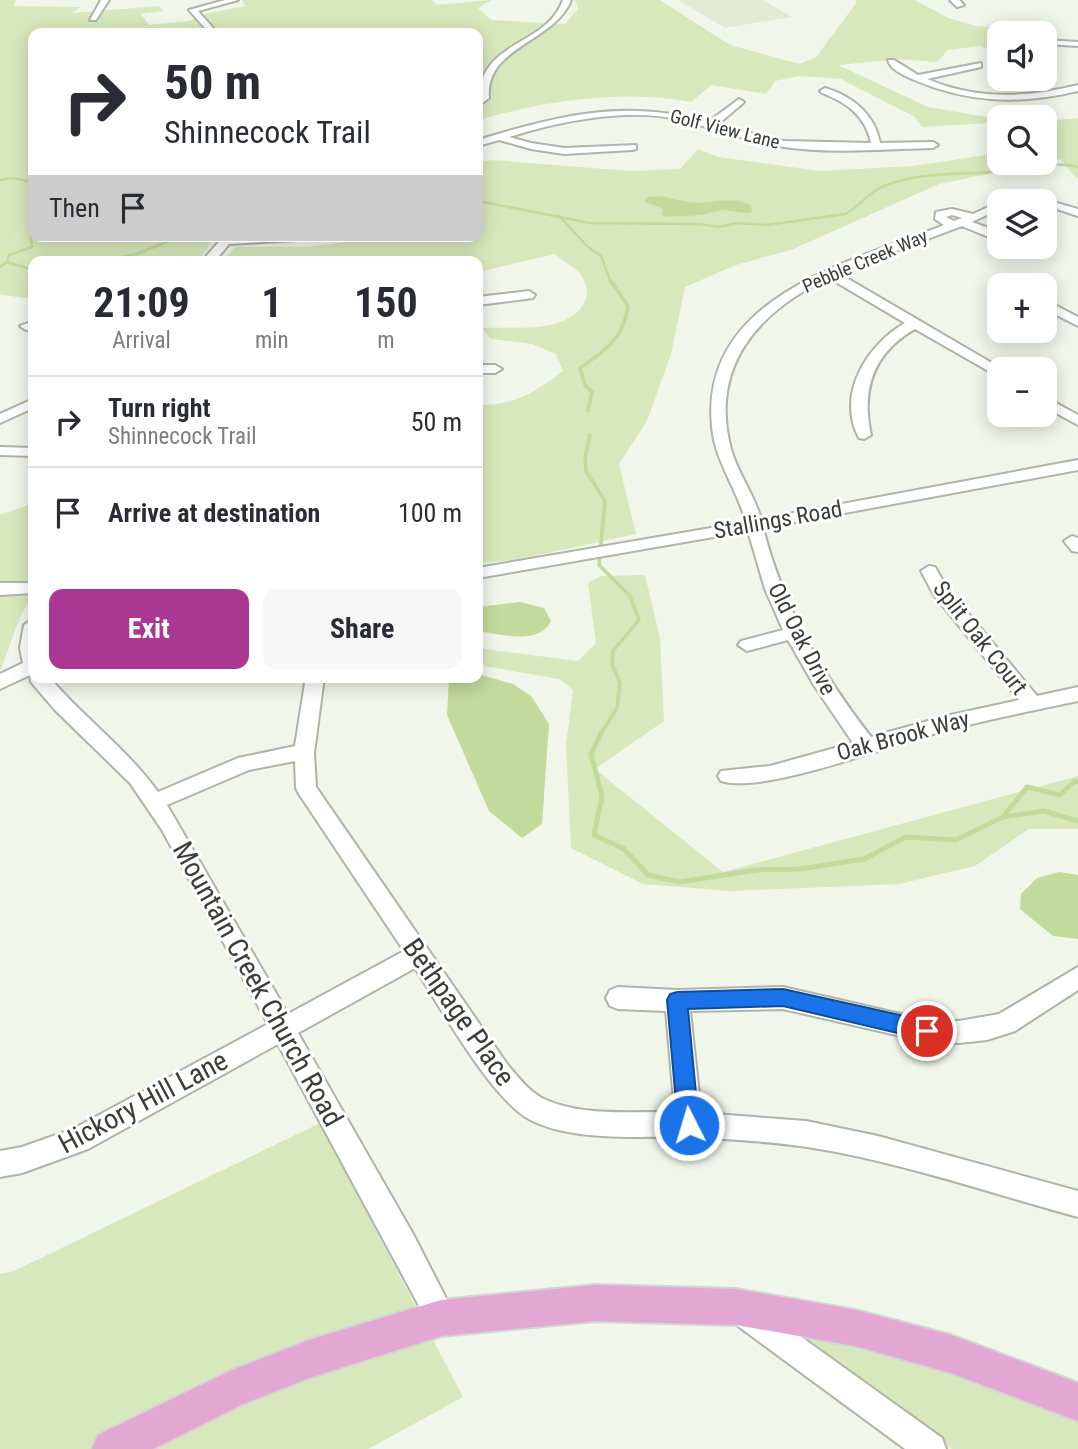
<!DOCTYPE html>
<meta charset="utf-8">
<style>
body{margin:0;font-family:"Roboto Condensed",sans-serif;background:#f7f7f7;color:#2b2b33;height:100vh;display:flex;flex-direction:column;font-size:26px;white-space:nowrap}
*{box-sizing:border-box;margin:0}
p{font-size:23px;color:#7c7c81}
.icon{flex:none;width:38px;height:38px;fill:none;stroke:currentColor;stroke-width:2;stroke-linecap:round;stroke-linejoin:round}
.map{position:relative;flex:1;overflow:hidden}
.details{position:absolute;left:28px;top:256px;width:455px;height:427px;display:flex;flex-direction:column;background:#fff;border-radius:14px;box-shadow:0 4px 18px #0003}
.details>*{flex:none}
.hud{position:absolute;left:28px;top:28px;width:455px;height:214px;border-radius:14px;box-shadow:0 4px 18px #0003;background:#fff;color:#2b2b33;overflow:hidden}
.buttons{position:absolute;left:987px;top:21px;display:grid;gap:14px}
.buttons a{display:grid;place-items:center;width:70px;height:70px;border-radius:14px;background:#fff;box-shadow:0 4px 18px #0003;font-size:35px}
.pin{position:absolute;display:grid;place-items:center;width:60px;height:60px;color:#fff;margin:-30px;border:4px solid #fff;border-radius:50%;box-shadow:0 2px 7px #0007}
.me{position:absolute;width:77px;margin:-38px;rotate:355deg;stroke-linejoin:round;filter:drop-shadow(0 0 5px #0008)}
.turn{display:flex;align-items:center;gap:24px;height:147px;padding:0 21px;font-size:32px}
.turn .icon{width:91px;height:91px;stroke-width:2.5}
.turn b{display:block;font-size:49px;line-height:60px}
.then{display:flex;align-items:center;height:66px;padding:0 21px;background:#0003;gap:14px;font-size:26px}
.eta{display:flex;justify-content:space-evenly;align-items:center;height:119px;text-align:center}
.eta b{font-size:42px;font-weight:700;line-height:49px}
.button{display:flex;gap:14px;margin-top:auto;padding:14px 21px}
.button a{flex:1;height:80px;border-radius:14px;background:#aa3791;color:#fff;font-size:28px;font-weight:700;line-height:80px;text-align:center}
.button a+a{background:#f7f7f7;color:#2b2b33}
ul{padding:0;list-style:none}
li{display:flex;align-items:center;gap:21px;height:91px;padding:0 21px;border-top:2px solid #e1e1e2}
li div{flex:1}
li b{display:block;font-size:26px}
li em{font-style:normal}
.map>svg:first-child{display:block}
.built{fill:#e2ead6}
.green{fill:#d7e9bc}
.water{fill:#c2da9b}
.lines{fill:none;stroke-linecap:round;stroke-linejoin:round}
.stream-far2{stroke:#c2da9b;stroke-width:2.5}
.stream-far1{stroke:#c2da9b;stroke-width:3.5}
.stream{stroke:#c2da9b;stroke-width:5}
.minor-casing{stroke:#afb4a9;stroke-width:4}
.major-casing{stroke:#d4d4d3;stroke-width:4}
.minor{fill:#fff;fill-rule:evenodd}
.major{fill:#e2a8d3;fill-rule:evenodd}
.route{fill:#1a73e8;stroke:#114b97;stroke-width:2}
.labels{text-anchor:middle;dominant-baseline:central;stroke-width:6;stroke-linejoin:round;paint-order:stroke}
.far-street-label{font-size:19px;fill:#3b3d39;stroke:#fff}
.street-label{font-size:23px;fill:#3b3d39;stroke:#fff}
.near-street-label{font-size:28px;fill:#3b3d39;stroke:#fff}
</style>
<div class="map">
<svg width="1078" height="1449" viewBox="0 0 1078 1449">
<rect width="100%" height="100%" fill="#f0f6e9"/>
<path class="built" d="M678,0H763L792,17L725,28Z"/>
<path class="green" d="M0,0H16L13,6L80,7L72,13L159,6L163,11L141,14L149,25L189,21L203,14L246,6L241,0H432L437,5L492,0L478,8L491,20L565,24L578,9L575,0H660L730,45L800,64L816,57L857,2L855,0H915L948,18L976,26L1004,28L989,39L999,44V53L980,46L948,50L937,62L900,59L838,65L928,107L999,119V125L990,123L922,127L915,117L841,79L799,76L775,81L766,94L711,85L691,102C621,89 545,101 478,120V33H33V236H113L156,243L165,236H215L199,261H33V297L23,298L0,294Z
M1078,118V178H1076L1060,159L1045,162V121Z
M698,149L719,157L819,171L913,166L999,153V163H1043L939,184L791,250L736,265L685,287L671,354L647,421L619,464L636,534L515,560L478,563V405C515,406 535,392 563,371L556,354L532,344L491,339L481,328C514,326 562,335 583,305C590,296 587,284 581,275C574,267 563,261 555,254L478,272V261H223L235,247H308L387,236H478V162L494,160L630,171L680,169Z
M33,503V597C16,616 12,646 0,670V515Z
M645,575L660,638L664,721L595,769L723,872L1078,776V829H1029L975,866L899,884L730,891L643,884L571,848L566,744L573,690L559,679L478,665V648L578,661L596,643L588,583L601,576Z
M320,1123L463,1397L368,1449H0V1274L14,1271Z
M796,1334L990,1382L1078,1422V1449H952Z"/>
<path class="water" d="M659,196C672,198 684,202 697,203C716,203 735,196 751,206L752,212L746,213L722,210L701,215L667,217L662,215L663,209L644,201L648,197Z
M520,602L544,608L551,621C539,646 500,634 478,631V607Z
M478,674L513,684L532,697L549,724L542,824L522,838L489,811L447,715L449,678L478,677Z
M1059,872L1078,875V939L1053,936L1020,909L1021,894L1037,878Z"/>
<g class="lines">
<path class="stream-far2" d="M0,180L12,178L33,182
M478,201L590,223L699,224L718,227L738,223L767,225L845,214C860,207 868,192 884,186C918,172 957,175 992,172C1021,170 1049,160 1078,167
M559,216L587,246L601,256L611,283
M104,261L136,254L182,236
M7,262L33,270
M0,267L7,262L9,255L32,247L30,233L33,225"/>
<path class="stream-far1" d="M588,411L592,392L585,385L580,368C605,351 624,338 628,306L611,281
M590,435L585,457L586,471L605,501L599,565L630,596L639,620L613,651L612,664L620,683L617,708L601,733"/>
<path class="stream" d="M602,731L591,754L602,796L594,835L624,849L648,875L680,882L756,870L800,869L864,859L906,837L956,840L1003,817L1044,811L1078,821
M1003,817L1027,787L1060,795L1075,781L1078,782"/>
<defs>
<path id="minor" d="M101,0H109L96,20H90Z
M225,0H238L198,11L213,28L208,33H202L205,28L189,10Z
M563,0H571C555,42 484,47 489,98L478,106C478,37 544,50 563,0Z
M950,0H959L964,5L957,7Z
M1045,40L1078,42V46L1045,44Z
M888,60H894L918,75L981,63V67L927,79C977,100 1026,98 1078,85V91C1020,105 967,103 912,79C903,75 890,69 888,60Z
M825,88C852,96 875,114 880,143L933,142L938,145L933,148C884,149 833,154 784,147C749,142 716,129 681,120C629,107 560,121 509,137L531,143L564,148L636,145V149L632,150L564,154L531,149L499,140L478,146V140C556,116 626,98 708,122L739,99L744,102L742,104L717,125L784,141L871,143C866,116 846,102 822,93L820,91Z
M1015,191L1078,209V216L1045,205V201L1011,196V192Z
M999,202V209L972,222L999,232V238L986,236L962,226L838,273L1002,369H999V377L915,329C873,353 861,389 871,435L864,439L859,438C836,394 867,345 905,323L829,278C758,311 709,367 731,449C738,474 754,494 761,519L1078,460V470L763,528C783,607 822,674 871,737L946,716L1019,700L934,595L921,571L929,566L935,567L947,588L1037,696L1078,687V701C1035,710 991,719 948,730C897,742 765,795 721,781L718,776L721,771L770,766L853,743L815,687L788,640L747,651L738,645L741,641L783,630L765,589L748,531L478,578V568L746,522C737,489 715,461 712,427C699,296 851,262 944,225L935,219L936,212L952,209L973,214ZM952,215L962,218L954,221L946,217Z
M224,236L235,237L321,236L315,239L229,244L215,261H202Z
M529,291L535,295L533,298L478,305V297Z
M1049,302L1078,317V326L1045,309V303Z
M33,321V329L26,330L20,326Z
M478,365H495L502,369L495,373H478Z
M1045,397L1078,415V425L1045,407Z
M33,399V408L0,423V414Z
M1045,411L1050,415C1043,422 1025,422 1018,415H1045Z
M0,447L33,448V456L0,455Z
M1072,536L1078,538V552L1072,551L1064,541Z
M0,583H33V593L0,595Z
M33,619V677H49C83,717 127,749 158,792L238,758L295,746L306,677H324L314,753L316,787L507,1064C518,1077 530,1093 546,1100C586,1117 633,1111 675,1112L666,1011L618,1009L610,1006L606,998L610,990L618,987L677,990L783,987L927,1020L959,1021L999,1014L1078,967V990L1015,1031L987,1040L959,1043L927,1042L783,1009L690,1011L701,1113L806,1121L878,1136L1078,1191V1217C989,1193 899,1161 807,1147C768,1141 725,1139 686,1137C638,1136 571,1142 529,1119C490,1097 441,1008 415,968L298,1033L413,1234L451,1308L455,1318L451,1328L441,1332L431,1328L278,1044L88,1149L22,1173L0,1177V1151L22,1147L73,1129L268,1024L162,830L130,783L55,710L31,682L30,675L0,689V674L23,663L20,648L24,625ZM295,761L296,788L299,794L404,951L288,1014L167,805L249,770Z
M748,1302L758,1306L942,1438L946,1449H905L738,1326L734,1316L738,1306Z"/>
<path id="major" d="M596,1285L736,1289L855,1310L951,1335L1078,1383V1421L951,1373L855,1346L736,1325L596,1321L441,1336L312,1377L243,1404L153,1449H92L98,1435L232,1370L312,1339L441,1300Z"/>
</defs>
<use href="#minor" class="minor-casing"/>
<use href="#major" class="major-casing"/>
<use href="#minor" class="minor"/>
<use href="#major" class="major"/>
</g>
<path class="route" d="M783,989L927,1021L934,1024L937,1031L934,1037L927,1040L783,1006L688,1009L699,1125L696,1132L689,1135L681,1132L678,1125L667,1000L670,994L677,992Z"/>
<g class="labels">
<g class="far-street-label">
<text transform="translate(725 129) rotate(14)">Golf View Lane</text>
<text transform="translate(865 261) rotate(-23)">Pebble Creek Way</text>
</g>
<g class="street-label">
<text transform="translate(778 520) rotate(-10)">Stallings Road</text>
<text transform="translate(980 638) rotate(52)">Split Oak Court</text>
<text transform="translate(802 639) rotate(63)">Old Oak Drive</text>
<text transform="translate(903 736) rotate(-15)">Oak Brook Way</text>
</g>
<g class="near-street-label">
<text transform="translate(258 984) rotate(61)">Mountain Creek Church Road</text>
<text transform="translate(459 1012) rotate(55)">Bethpage Place</text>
<text transform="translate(143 1102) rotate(-28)">Hickory Hill Lane</text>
</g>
</g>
</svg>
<div class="buttons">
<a><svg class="icon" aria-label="sound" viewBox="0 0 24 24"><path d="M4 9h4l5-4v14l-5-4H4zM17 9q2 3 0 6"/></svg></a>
<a><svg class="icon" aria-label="search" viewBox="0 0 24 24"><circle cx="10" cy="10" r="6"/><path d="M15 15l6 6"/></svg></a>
<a><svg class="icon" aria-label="layers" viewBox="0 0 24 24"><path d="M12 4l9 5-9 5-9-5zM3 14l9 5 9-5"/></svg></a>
<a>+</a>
<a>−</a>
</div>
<div class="pin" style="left:927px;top:1031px;background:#d93025"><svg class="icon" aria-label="arrive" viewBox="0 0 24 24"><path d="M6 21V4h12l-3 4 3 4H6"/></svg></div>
<svg class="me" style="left:689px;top:1125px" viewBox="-20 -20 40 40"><circle r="17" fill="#1a73e8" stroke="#fff" stroke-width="3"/><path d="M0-11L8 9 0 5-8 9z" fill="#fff"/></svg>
<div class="hud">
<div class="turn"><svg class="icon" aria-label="right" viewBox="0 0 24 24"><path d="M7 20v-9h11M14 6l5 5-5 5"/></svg><div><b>50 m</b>Shinnecock Trail</div></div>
<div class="then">Then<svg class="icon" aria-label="arrive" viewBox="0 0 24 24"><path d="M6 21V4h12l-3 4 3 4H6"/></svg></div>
</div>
<section class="details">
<div class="eta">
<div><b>21:09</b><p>Arrival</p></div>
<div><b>1</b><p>min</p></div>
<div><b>150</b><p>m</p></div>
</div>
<ul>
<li><svg class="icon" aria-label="right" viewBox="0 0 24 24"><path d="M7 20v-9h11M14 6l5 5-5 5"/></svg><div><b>Turn right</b><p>Shinnecock Trail</p></div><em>50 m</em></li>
<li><svg class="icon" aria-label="arrive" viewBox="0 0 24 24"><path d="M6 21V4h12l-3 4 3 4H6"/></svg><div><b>Arrive at destination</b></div><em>100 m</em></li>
</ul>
<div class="button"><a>Exit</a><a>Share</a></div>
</section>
</div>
